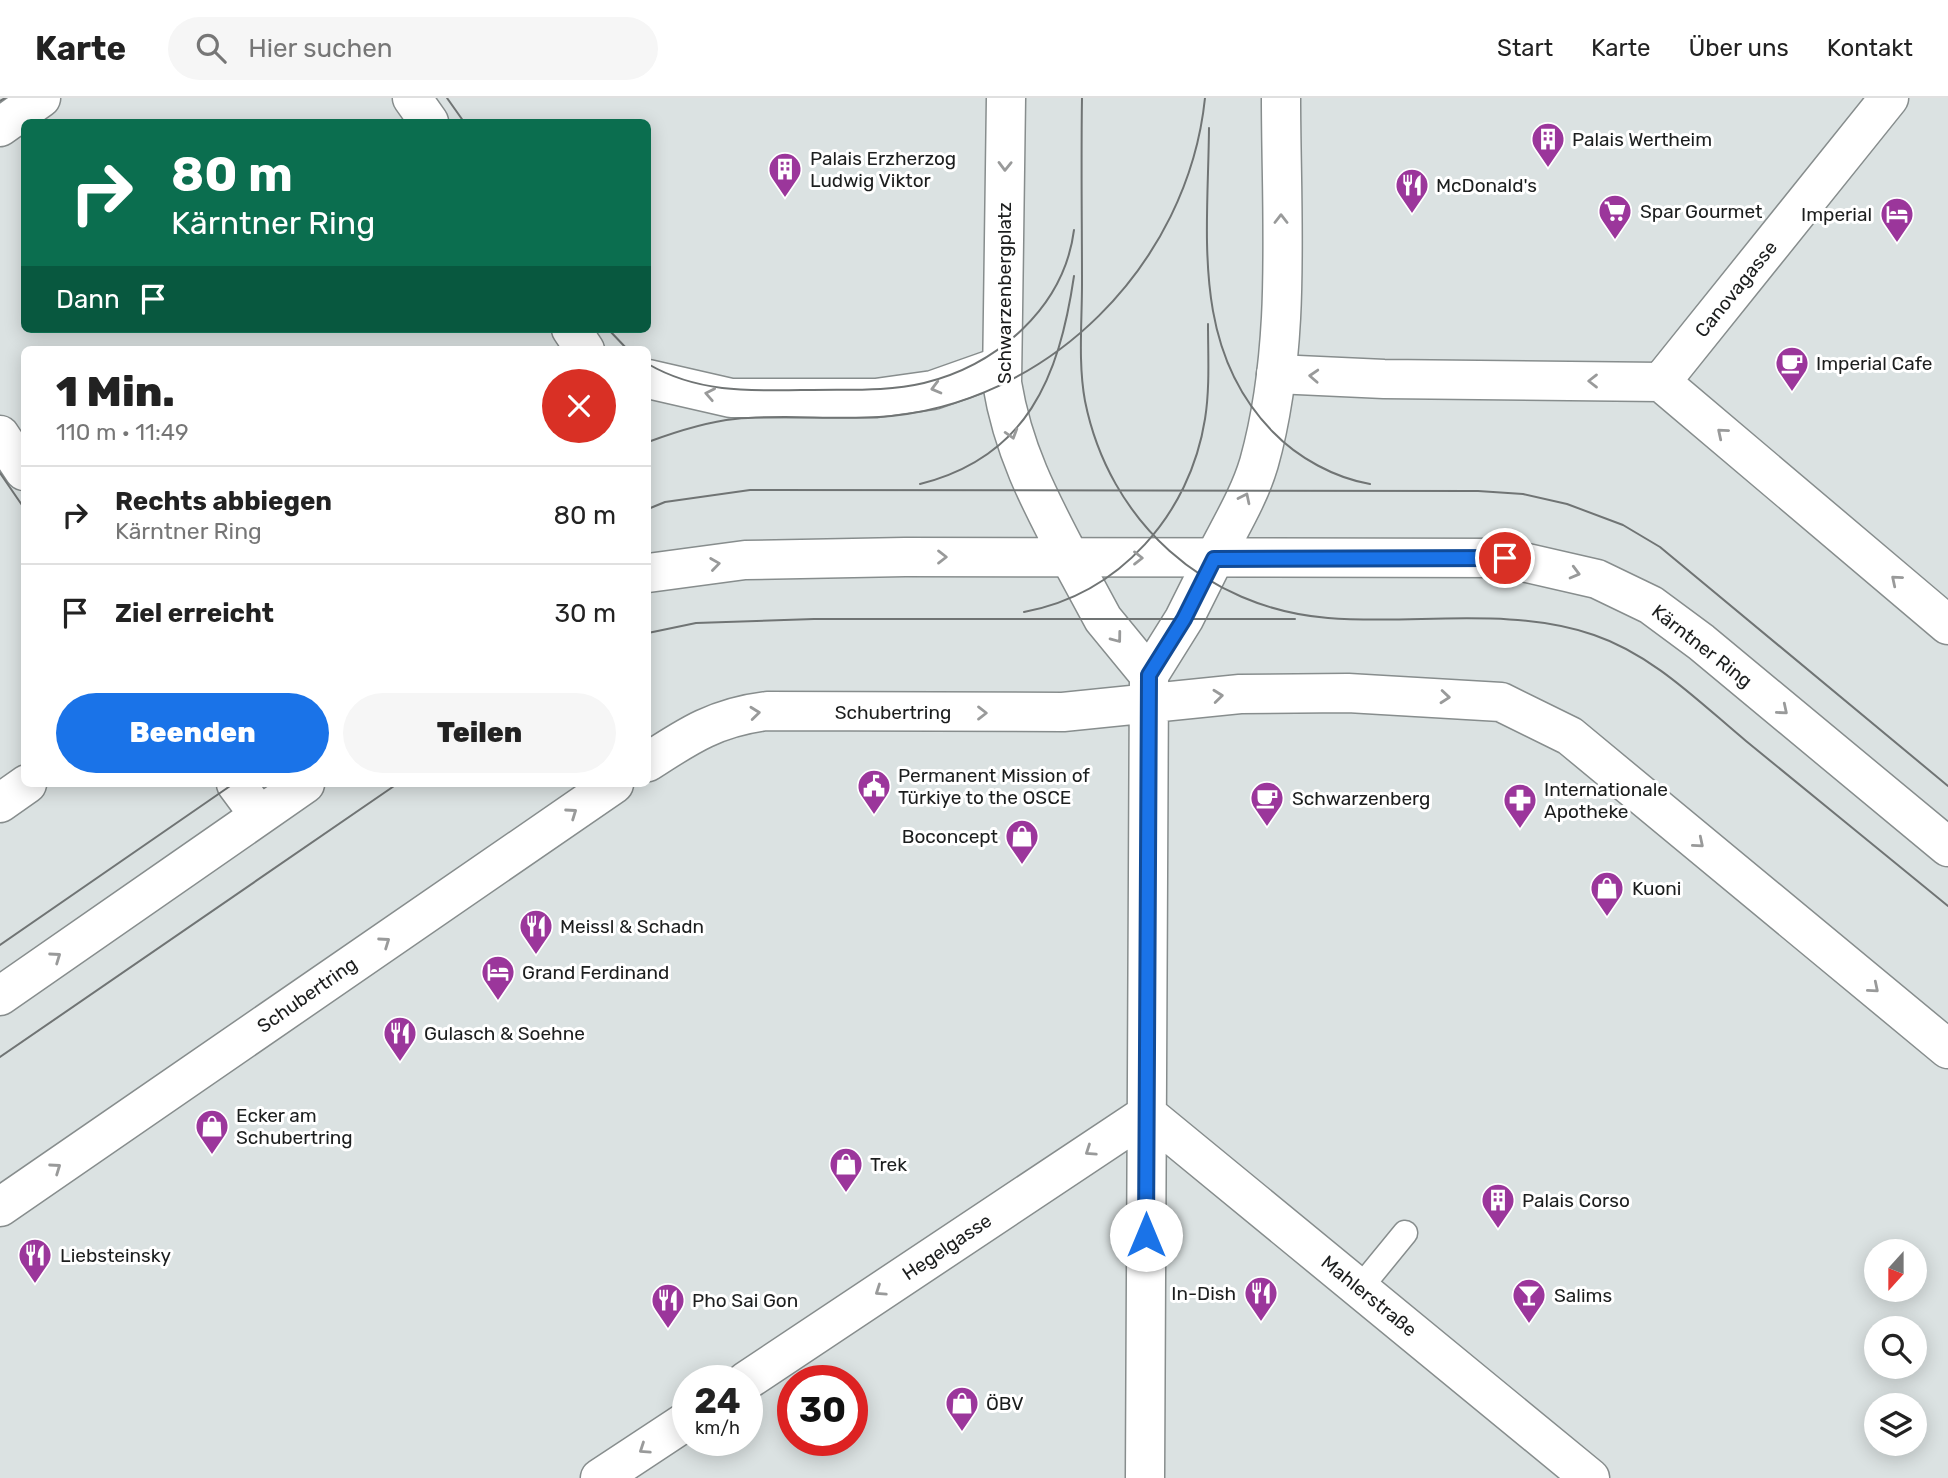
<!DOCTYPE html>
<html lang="de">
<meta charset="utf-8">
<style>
body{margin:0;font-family:Rubik,sans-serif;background:#f6f6f6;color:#222;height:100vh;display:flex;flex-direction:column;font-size:26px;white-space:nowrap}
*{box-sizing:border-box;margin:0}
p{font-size:23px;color:#767676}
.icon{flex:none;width:38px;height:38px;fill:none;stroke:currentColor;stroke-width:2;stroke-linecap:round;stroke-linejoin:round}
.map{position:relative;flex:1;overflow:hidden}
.details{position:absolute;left:21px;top:248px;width:630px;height:441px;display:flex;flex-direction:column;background:#fff;border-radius:10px;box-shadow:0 4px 18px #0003}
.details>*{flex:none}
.top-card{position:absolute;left:21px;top:21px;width:630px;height:214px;border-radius:10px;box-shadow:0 4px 18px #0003;background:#0b6e4f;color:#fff;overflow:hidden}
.needle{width:46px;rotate:201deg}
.tools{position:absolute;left:1864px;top:1141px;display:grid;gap:14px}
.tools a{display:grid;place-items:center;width:63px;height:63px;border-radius:50%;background:#fff;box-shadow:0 4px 18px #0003;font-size:35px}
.speed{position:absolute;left:672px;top:1267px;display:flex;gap:14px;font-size:35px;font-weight:700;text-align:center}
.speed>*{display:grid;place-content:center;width:91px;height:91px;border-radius:50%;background:#fff;box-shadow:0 4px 18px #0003;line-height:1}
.speed small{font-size:18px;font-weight:400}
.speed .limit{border:10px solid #d22;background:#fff;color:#111}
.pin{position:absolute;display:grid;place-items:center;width:60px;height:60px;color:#fff;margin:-30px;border:4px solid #fff;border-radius:50%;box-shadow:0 2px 7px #0007}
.me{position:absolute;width:77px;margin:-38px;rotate:0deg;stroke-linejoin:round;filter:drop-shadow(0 0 5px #0008)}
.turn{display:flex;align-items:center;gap:24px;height:147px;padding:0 35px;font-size:32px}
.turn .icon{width:91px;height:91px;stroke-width:2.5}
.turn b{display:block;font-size:49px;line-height:60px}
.then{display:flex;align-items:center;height:66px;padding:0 35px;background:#0003;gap:14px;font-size:26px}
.round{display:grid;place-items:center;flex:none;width:74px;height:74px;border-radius:37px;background:#f6f6f6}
.summary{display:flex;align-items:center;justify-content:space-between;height:119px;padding:0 35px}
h1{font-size:42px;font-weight:800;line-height:52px}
.primary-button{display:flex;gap:14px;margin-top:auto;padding:14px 35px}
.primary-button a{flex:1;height:80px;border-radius:42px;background:#1a73e8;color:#fff;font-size:28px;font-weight:800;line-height:80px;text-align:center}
.primary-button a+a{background:#f6f6f6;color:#222}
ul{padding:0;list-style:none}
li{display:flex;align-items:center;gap:21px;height:98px;padding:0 35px;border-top:2px solid #e0e0e0}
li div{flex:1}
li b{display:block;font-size:26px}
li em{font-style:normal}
header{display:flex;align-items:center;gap:42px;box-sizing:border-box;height:98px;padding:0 35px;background:#fff;border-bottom:2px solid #e0e0e0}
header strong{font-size:33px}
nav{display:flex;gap:38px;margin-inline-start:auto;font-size:24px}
.search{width:490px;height:63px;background:#f6f6f6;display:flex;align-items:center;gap:18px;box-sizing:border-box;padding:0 24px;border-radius:38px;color:#767676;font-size:26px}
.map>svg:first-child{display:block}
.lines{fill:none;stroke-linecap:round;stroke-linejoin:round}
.service-casing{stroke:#878d8d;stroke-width:27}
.minor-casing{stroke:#878d8d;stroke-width:41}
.secondary-casing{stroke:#878d8d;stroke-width:41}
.service{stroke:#fff;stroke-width:24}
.minor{stroke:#fff;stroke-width:38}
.secondary{stroke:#fff;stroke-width:38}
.tram{stroke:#707474;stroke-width:2}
.oneway{stroke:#999a9a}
.route-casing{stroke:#114b97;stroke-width:18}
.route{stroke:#1a73e8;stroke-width:12}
.labels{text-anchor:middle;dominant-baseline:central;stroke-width:6;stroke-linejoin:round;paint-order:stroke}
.poi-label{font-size:19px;fill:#1c1e1e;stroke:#fff;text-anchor:start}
.street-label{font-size:19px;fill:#1c1e1e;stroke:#fff}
</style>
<header>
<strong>Karte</strong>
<div class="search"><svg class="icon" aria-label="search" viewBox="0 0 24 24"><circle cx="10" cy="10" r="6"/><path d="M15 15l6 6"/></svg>Hier suchen</div>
<nav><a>Start</a><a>Karte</a><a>Über uns</a><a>Kontakt</a></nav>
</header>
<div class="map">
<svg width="1948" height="1380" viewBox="0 0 1948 1380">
<rect width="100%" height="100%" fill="#dbe2e2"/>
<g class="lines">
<defs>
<path id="service" d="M1360,1190L1405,1135"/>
<path id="minor" d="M412,0L429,24
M0,29L41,0
M571,231L585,252
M1276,276L1384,281L1661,284L1948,527
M648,281L731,300H876L933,292L1001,268
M1661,284L1889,0
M0,337L24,373
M1070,460L1103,521L1149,577
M648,664C689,637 717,619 767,613L1063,614L1240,596L1348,595L1501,604L1570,638L1948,951
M236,686L259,717
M0,705L27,686
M1147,1016L1590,1380
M0,1109L614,686
M746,1283L1147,1016
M600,1380L688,1322
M1145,1380L1149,577L1184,521L1214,461"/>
<path id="secondary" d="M1006,0L1002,285C1013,352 1039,401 1070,460
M1214,461C1230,429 1249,399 1259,365C1292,247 1281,120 1281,0
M648,475L745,462L905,459L1505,460L1597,481L1651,507L1701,544L1948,749
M0,898L305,686"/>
</defs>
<use href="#service" class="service-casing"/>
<use href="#minor" class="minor-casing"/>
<use href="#secondary" class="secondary-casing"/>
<use href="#service" class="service"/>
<use href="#minor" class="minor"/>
<use href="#secondary" class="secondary"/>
<path class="tram" d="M447,0L464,24
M1082,0C1081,62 1082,124 1082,186C1082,224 1078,265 1085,303C1109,423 1205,510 1328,520C1415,527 1510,508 1594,537C1653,557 1699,604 1746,643C1813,698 1881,753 1948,808
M0,3L5,0
M1209,30C1208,138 1191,251 1273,334C1298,360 1335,380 1370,386
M608,231L628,252
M648,266C698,295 750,293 807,292C846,291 886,294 924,285C997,267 1064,210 1074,132
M648,344C675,334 705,324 735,321C783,316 831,322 879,319C1048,308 1188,166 1205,0
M0,375L24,410
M920,386C1027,359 1059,280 1074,178
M648,411L665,404L750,392L1478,393L1523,396L1567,406L1623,427L1660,449L1948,688
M1024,514C1120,496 1190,416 1205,321C1210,290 1208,257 1208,226
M648,535L696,525L814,521H1295
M0,847L233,686
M0,959L397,686"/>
</g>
<defs><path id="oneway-chevron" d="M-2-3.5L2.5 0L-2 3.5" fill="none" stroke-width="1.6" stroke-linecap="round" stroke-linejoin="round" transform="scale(1.75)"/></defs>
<g class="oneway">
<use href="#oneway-chevron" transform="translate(1005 68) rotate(91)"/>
<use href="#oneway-chevron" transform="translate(1281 121) rotate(-90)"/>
<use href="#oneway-chevron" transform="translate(1314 278) rotate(-177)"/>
<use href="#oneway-chevron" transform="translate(1593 283) rotate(-180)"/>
<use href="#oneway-chevron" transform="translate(936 290) rotate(165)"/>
<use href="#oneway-chevron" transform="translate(710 296) rotate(-169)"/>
<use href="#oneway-chevron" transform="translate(1722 335) rotate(-140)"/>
<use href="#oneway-chevron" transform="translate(1012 336) rotate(73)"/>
<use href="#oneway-chevron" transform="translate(1245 400) rotate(-64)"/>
<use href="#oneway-chevron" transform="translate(942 459)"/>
<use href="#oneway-chevron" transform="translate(1138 460)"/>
<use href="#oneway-chevron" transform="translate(715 466) rotate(-8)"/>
<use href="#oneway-chevron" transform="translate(1575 475) rotate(15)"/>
<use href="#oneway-chevron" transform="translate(1896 482) rotate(-140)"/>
<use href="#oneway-chevron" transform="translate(1117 540) rotate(53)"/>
<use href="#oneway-chevron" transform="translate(1218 598) rotate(-6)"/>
<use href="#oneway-chevron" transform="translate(1445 599) rotate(5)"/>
<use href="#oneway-chevron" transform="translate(1783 612) rotate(40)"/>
<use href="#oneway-chevron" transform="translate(755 615) rotate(-6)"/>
<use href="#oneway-chevron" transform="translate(982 615)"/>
<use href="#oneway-chevron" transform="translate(572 715) rotate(-35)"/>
<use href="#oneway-chevron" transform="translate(1699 745) rotate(40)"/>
<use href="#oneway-chevron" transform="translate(385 844) rotate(-35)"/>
<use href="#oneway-chevron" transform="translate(56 859) rotate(-35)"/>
<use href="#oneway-chevron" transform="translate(1874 890) rotate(40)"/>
<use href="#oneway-chevron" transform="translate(1090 1053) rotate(146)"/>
<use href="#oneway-chevron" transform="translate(56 1070) rotate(-35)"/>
<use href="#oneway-chevron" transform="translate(880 1193) rotate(146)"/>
<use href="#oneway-chevron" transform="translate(644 1351) rotate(146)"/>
</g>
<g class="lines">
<defs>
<path id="route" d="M1146,1137L1149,577L1184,521L1214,461L1505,460"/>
</defs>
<use href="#route" class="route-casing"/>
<use href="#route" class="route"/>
</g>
<defs>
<symbol id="building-pin" viewBox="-11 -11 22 30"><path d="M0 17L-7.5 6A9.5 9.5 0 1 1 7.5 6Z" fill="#9b369b" stroke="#fff"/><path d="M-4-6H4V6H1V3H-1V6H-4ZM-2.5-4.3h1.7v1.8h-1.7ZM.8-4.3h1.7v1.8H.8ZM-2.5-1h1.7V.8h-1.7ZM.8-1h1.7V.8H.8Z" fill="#fff"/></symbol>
<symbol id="restaurant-pin" viewBox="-11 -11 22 30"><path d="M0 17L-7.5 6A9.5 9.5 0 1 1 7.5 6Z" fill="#9b369b" stroke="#fff"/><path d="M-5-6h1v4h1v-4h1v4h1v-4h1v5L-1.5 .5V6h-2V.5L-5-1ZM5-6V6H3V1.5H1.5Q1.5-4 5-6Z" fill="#fff"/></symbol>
<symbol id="supermarket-pin" viewBox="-11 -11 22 30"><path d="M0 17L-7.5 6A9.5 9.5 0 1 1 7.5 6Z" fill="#9b369b" stroke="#fff"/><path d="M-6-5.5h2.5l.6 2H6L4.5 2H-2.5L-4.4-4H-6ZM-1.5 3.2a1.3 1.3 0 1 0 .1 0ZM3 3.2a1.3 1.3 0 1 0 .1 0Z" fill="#fff"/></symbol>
<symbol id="hotel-pin" viewBox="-11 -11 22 30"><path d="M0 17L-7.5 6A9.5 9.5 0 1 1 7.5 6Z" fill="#9b369b" stroke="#fff"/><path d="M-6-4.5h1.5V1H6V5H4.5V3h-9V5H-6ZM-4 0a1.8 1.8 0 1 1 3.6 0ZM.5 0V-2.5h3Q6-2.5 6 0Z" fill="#fff"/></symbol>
<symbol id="cafe-pin" viewBox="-11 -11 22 30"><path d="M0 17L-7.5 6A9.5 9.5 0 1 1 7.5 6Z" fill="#9b369b" stroke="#fff"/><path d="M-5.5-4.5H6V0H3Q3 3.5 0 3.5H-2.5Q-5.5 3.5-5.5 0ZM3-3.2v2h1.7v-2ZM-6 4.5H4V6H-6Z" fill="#fff"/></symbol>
<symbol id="civic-pin" viewBox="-11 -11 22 30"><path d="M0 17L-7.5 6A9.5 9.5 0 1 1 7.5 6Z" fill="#9b369b" stroke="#fff"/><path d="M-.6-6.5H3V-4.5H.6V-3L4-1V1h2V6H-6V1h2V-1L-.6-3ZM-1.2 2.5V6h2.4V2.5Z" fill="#fff"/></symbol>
<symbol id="pharmacy-pin" viewBox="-11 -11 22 30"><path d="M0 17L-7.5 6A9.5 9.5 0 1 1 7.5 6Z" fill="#9b369b" stroke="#fff"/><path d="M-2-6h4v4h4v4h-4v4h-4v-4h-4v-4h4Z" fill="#fff"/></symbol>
<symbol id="shop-pin" viewBox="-11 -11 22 30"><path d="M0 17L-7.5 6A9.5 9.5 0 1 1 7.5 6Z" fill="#9b369b" stroke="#fff"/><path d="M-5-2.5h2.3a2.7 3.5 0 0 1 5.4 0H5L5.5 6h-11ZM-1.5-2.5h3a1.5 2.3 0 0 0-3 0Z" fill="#fff"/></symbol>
<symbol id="bar-pin" viewBox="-11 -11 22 30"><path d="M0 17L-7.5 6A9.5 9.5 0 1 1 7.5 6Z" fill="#9b369b" stroke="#fff"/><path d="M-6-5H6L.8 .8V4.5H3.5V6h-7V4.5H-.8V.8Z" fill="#fff"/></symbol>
</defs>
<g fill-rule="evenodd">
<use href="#building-pin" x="1529" y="22" width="38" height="52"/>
<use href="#building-pin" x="766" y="52" width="38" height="52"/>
<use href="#restaurant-pin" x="1393" y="68" width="38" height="52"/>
<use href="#supermarket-pin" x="1596" y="94" width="38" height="52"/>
<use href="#hotel-pin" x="1878" y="97" width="38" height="52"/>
<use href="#cafe-pin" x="1773" y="246" width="38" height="52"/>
<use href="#civic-pin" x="855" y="669" width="38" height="52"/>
<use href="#cafe-pin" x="1248" y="681" width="38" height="52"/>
<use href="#pharmacy-pin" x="1501" y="683" width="38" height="52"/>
<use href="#shop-pin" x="1003" y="719" width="38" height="52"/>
<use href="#shop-pin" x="1588" y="771" width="38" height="52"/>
<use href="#restaurant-pin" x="517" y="809" width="38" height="52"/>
<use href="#hotel-pin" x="479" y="855" width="38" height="52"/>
<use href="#restaurant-pin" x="381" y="916" width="38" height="52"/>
<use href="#shop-pin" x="193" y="1009" width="38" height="52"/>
<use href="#shop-pin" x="827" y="1047" width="38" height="52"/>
<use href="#building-pin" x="1479" y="1083" width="38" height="52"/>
<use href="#restaurant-pin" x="16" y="1138" width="38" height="52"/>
<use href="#restaurant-pin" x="1242" y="1176" width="38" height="52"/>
<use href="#bar-pin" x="1510" y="1178" width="38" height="52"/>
<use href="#restaurant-pin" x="649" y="1183" width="38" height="52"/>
<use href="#shop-pin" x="943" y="1286" width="38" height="52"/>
</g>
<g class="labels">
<g class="poi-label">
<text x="1572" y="41">Palais Wertheim</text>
<text x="810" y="60">Palais Erzherzog<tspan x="810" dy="22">Ludwig Viktor</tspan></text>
<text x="1436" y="87">McDonald's</text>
<text x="1640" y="113">Spar Gourmet</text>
<text x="1872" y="116" text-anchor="end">Imperial</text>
<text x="1816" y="265">Imperial Cafe</text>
<text x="898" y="677">Permanent Mission of<tspan x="898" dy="22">Türkiye to the OSCE</tspan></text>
<text x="1544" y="691">Internationale<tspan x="1544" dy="22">Apotheke</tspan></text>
<text x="1292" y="700">Schwarzenberg</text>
<text x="998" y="738" text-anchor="end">Boconcept</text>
<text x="1632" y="790">Kuoni</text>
<text x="560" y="828">Meissl &amp; Schadn</text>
<text x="522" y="874">Grand Ferdinand</text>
<text x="424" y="935">Gulasch &amp; Soehne</text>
<text x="236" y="1017">Ecker am<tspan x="236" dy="22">Schubertring</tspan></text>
<text x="870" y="1066">Trek</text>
<text x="1522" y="1102">Palais Corso</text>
<text x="60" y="1157">Liebsteinsky</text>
<text x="1236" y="1195" text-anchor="end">In-Dish</text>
<text x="1554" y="1197">Salims</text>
<text x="692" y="1202">Pho Sai Gon</text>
<text x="986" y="1305">ÖBV</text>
</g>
<g class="street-label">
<text transform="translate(1736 191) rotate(-51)">Canovagasse</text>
<text transform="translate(1004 195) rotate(-90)">Schwarzenbergplatz</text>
<text transform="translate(1702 548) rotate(38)">Kärntner Ring</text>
<text x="893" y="614">Schubertring</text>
<text transform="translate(307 897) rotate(-35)">Schubertring</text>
<text transform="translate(947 1149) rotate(-34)">Hegelgasse</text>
<text transform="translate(1369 1198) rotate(39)">Mahlerstraße</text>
</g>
</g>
</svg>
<div class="tools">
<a><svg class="needle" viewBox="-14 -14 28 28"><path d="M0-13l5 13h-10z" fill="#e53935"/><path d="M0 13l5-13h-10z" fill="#767676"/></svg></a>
<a><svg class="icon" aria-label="search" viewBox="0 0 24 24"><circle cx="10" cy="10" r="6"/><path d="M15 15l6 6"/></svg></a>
<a><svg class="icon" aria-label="layers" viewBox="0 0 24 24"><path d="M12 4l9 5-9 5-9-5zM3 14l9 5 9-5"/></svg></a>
</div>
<div class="speed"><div>24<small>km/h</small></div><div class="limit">30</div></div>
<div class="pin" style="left:1505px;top:460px;background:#d93025"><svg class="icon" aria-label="arrive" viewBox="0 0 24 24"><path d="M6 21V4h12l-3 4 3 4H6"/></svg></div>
<svg class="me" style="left:1146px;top:1137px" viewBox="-20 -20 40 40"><circle r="19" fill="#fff"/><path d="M0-13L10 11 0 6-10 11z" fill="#1a73e8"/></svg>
<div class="top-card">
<div class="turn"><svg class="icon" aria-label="right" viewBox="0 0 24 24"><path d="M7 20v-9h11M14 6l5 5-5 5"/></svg><div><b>80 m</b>Kärntner Ring</div></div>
<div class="then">Dann<svg class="icon" aria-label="arrive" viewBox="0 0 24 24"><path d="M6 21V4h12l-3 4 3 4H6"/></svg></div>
</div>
<section class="details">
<div class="summary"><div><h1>1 Min.</h1><p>110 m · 11:49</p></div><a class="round" style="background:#d93025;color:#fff"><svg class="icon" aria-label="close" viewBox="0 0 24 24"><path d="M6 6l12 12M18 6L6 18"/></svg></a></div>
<ul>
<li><svg class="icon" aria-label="right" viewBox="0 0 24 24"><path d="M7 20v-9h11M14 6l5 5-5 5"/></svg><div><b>Rechts abbiegen</b><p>Kärntner Ring</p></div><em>80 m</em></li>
<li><svg class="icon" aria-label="arrive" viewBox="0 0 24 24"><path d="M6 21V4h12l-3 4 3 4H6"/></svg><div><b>Ziel erreicht</b></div><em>30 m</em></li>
</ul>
<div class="primary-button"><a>Beenden</a><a>Teilen</a></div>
</section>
</div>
